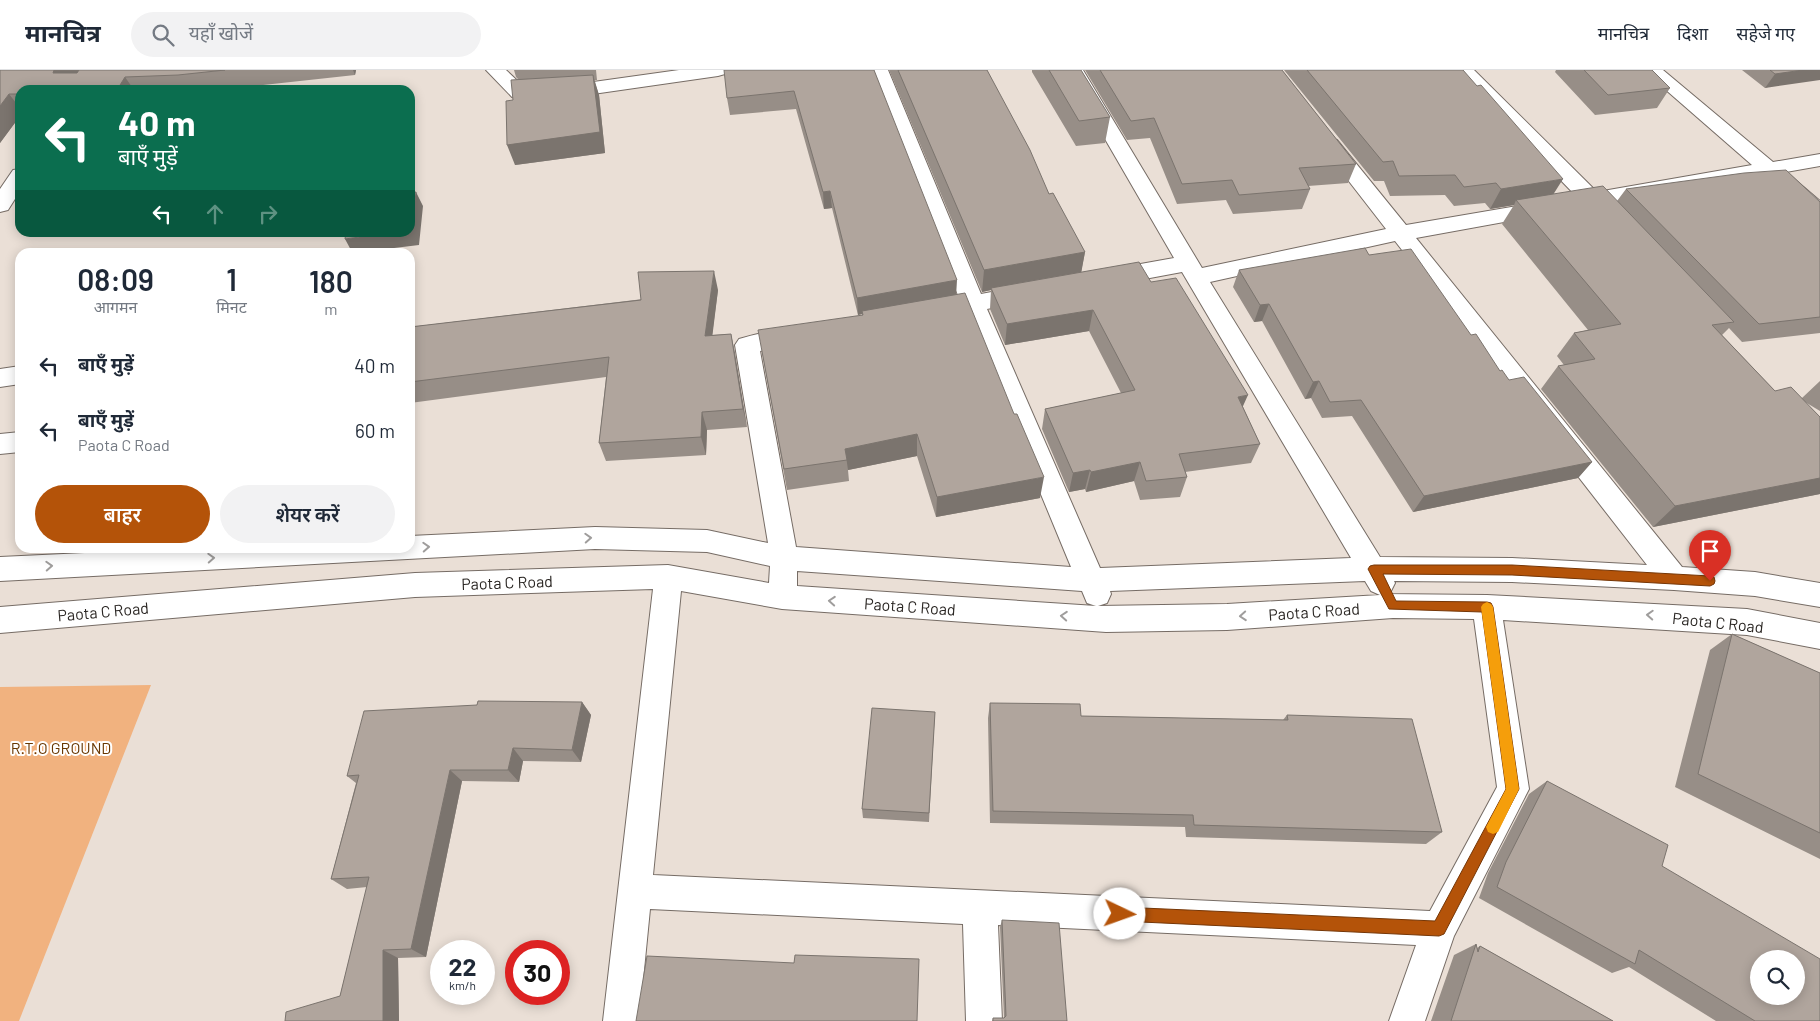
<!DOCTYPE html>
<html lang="hi">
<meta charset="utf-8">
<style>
body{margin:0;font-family:Barlow,"Noto Sans Devanagari",sans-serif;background:#f2f2f3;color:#1f2937;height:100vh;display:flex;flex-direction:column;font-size:19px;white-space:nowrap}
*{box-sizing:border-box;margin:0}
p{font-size:16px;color:#747a83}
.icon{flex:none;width:28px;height:28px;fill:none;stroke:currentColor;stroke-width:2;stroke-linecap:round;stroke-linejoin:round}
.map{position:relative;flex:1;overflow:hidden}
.panel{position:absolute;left:15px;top:178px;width:400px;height:305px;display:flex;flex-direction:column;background:#fff;border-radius:15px;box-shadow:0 2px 12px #0003}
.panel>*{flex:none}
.hud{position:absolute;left:15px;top:15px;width:400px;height:152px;border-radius:15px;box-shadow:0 2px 12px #0003;background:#0b6e4f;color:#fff;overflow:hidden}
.buttons{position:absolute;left:1750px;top:880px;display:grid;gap:10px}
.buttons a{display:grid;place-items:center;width:55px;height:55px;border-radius:50%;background:#fff;box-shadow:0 2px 12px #0003;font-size:25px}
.speed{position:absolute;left:430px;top:870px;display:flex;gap:10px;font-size:25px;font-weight:700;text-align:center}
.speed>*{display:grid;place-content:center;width:65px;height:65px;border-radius:50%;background:#fff;box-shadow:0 2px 12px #0003;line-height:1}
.speed small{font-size:12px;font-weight:400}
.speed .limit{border:8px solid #d22;background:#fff;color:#111}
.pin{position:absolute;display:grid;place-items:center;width:42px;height:42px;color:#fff;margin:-51px -21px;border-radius:50% 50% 50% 0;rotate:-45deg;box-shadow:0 0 5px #0007}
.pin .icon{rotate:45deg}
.me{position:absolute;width:55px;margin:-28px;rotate:93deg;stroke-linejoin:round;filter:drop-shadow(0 0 4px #0008)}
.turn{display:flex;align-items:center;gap:18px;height:105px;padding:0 20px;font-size:22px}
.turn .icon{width:65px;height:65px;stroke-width:2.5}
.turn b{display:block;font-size:35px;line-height:42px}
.lanes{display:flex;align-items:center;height:48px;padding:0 20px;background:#0003;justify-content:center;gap:25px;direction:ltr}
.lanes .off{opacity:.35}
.eta{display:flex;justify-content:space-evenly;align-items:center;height:85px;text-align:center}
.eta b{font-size:30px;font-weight:600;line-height:35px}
.cta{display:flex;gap:10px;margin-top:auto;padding:10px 20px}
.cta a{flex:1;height:58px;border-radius:30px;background:#b45309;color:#fff;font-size:20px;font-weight:600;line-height:58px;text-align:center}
.cta a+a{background:#f2f2f3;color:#1f2937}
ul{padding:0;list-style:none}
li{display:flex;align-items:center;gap:15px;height:65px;padding:0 20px}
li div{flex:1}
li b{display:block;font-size:19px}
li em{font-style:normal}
header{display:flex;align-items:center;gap:30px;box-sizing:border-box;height:70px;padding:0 25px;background:#fff;border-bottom:1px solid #e0e1e3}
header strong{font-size:24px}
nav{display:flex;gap:28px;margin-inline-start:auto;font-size:18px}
.search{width:350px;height:45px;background:#f2f2f3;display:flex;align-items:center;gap:12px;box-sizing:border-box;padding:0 18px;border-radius:28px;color:#747a83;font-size:19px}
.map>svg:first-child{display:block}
.green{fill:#f1b27f}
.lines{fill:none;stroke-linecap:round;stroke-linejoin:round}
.minor-casing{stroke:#766c65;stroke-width:2}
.minor{fill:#fff;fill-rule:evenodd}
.wall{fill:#978e87}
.shaded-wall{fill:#7b746e}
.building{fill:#b0a59d;stroke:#7b746e;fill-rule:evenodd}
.oneway{stroke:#9f9d9c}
.route{fill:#b45309;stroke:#753606}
.slow{fill:#f59e0b}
.labels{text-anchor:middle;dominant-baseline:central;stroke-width:4;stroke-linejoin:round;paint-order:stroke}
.street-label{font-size:16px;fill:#2a2623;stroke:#fff}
.park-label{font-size:16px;fill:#683702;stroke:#fff}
</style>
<header>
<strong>मानचित्र</strong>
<div class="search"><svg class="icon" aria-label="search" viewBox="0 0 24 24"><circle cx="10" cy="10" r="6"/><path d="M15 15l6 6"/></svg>यहाँ खोजें</div>
<nav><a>मानचित्र</a><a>दिशा</a><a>सहेजे गए</a></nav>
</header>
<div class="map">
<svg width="1820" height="951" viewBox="0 0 1820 951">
<rect width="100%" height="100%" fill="#eadfd6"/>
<path class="green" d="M151,615L19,951H0V617Z"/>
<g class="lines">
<defs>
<path id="minor" d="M486,0H506L524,17L579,14L679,0H727L725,4L718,6L579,26L519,29L512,27Z
M870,0H888L981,224L1028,215L1036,217L1039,223L1036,229L987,239L1100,498L1351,488L1182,202L1107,216L1099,213L1096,208L1099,203L1107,200L1174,188L1065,0H1083L1202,198L1386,159L1320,74L1323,70L1330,68L1337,70L1406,155L1576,126L1454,0H1474L1597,122L1752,95L1643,0H1663L1773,92L1820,84V96L1786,102L1820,131V149L1812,147L1765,106L1608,134L1612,139L1609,144C1599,147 1594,145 1587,137L1416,168L1682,497L1755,502L1820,513V537L1755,526L1674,520L1512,512L1394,511L1395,513L1391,521L1383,524L1487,525L1747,539L1820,553V579L1747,565L1503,550L1529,719L1454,866L1425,951H1389L1416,875L998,855L1002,951H966L963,854L650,839L639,951H603L653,519L415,527L0,563V537L415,503L668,495L769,513L770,496L707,482L595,479L0,511V487L190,478H410V466L595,457L707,460L768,473L735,275L739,269C756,264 789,255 805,260L809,266L805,272L760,281L796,477L1071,497L966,243L933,249L925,247L921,241L925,235L959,228ZM1395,171L1647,495L1512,488L1380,487L1210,212ZM797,501L1082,521L1087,533L1096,536L797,516ZM1365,511L1371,521L1380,525L1227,534L1098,536L1107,533L1111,524L1110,521ZM681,521L782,539L1106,562L1227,560L1393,548L1474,549L1497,717L1430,841L653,805Z
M20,99V121L8,140L0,142V119L13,100Z
M20,296V314L0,317V299Z
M20,362V382L0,384V364Z"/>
</defs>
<use href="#minor" class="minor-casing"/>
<use href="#minor" class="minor"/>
</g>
<path class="wall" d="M0,0H356L355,5L216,20H20V46L0,73Z
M514,0H596L597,10H594L599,25L605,83L515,95L513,30L519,10L516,7Z
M874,0L957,224L1040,428L936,447L917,386L848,400L849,411L787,420L762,282L862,245V244L858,245L832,138L824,139L796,39L730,45L727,28Z
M889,0H987L1049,124L1085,182L1081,202L1151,212L1243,337L1260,374L1251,393L1185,402L1187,407L1180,427L1140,430L1134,411L1086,422L1085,419L1069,422L1042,359L1045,339L1121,323L1089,261L1005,275L990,239L991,220L982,222Z
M1032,0H1081L1110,47L1105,73L1076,76L1032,2Z
M1085,0H1282L1356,94L1348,113L1308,116L1310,119L1302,139L1233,144L1226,130L1177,134L1150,68L1127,70Z
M1284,0H1463L1554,124L1617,131L1626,119L1820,132V263L1742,272L1729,258L1722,265L1775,321L1802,328L1820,311V341L1805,332L1820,347V424L1653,457L1541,319L1558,296L1564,295L1557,286L1574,263L1588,260L1502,154L1514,135L1490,139L1485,133L1454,136L1445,125L1390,126L1384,111H1374Z
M1556,0H1652L1670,18L1657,38L1595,45L1555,2Z
M1742,0H1820L1765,18Z
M1369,185L1471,265L1500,301L1592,392L1578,408L1413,442L1352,346L1322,348L1311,328L1305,329L1262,251L1254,252L1233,217L1239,200Z
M718,220L712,265L731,264L747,357L707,360L706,385L606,391L599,373L606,307L410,333V257Z
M1732,564L1820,603V789L1675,717L1710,580Z
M582,632L591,645L581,692L523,691L519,712L462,711L426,887L398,888L399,951H285L340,926L367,817L347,819L331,809L356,713L347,706Z
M990,633L1081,646L1283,650L1287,645L1442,762L1426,774L1186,767L1185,757L990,753L988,648Z
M935,642L929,752L863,748L862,739Z
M1547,711L1662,796L1820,951H1716L1629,897L1612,903L1479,828L1488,803L1529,724Z
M1002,850L1067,951H992L993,948H1004L1000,857Z
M1476,874L1477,878L1480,876L1613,951H1431L1454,885Z"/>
<path class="shaded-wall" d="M54,0H81L66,19L53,3Z
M353,0H356L355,5Z
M1803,0H1820V10L1765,18L1775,4Z
M593,5L599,25L605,83L515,95L507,75Z
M125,7L134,20H117Z
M9,24L20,38V46L0,73V36Z
M1563,109L1551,128L1516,130L1514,135L1490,139L1501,119Z
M830,121L832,138L824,139L823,122Z
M416,122L423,136L419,175L361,182H352L345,169L396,162H410Z
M1085,182L1081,204L991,218V220L982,222L984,200Z
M714,201L718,220L710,285L705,266Z
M957,210L956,227L862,241V244L858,245L857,228Z
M1269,234L1262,251L1254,252L1260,235Z
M1093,240L1089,261L1005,275L1007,254Z
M731,264L735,283L747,357L743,339Z
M1319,311L1311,328L1305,329L1313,312Z
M1248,325L1239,345L1238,327Z
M702,342L707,360L706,385L701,367Z
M917,364V386L848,400L845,379Z
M1140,392L1134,411L1086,422L1091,402Z
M1592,392L1578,408L1413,442L1424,426Z
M1090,400L1085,419L1069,422L1073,403Z
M1044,407L1040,428L936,447L937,427Z
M1820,408V424L1653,457L1675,436Z
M582,632L591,645L581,692L572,680Z
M513,678L523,691L519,712L508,700Z
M450,700L462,711L426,887L411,879Z
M383,880L398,888L399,951H383Z"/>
<path class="building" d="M0,0H54L53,3H77L79,0H225L178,5L125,7L117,20H20V24H9L0,36Z
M724,0H874L957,210L857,228L830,121L823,122L794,21L727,28Z
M898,0H987L1030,80L1049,124L1053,123L1085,182L984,200Z
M1049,0H1081L1110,47L1079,51Z
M1100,0H1282L1356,94L1299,98L1310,119L1239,125L1232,110L1182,114L1154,48L1131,51Z
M1307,0H1463L1477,16L1481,15L1563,109L1501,119L1496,113L1464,117L1455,105L1399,106L1393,91L1383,92Z
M1584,0H1652L1670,18L1608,25Z
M1770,0H1803L1775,4Z
M593,5L600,62L507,75L506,31L513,30L511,10Z
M1786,100L1820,132V247L1759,254L1626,119L1744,103Z
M1603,116L1734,252L1712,255L1775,321L1791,317L1820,347V408L1675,436L1558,296L1595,289L1574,263L1621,254L1516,130Z
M416,122L412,160L410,161V123Z
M346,162H396L345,169Z
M1365,178L1369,185L1411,179L1471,265L1476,264L1500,301L1502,300L1509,310L1524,307L1592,392L1424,426L1361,330L1330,332L1319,311L1313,312L1269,234L1260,235L1239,200Z
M1139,192L1151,212L1176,208L1248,325L1238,327L1260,374L1179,384L1187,407L1146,411L1140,392L1091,402L1090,400L1073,403L1045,339L1135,320L1093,240L1007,254L991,218Z
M714,201L705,266L731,264L743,339L702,342L701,367L599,373L609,287L410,312V257L641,230L638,202Z
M965,223L1014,344H1017L1044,407L937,427L917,364L845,379L847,390L784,399L758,260L863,245L862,241Z
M1732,564L1820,603V763L1698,704Z
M478,631L582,632L572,680L513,678L508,700H450L411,879L383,880V951H285L286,942L340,926L369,807L331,809L359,705L347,706L364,641L477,635Z
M990,633L1080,634L1081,646L1288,650L1287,645L1412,649L1442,762L1194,755L1193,745L993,741Z
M872,638L935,642L929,743L862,739Z
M1547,711L1668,775L1662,796L1820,889V951H1755L1639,880L1635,894L1497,817L1506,792ZM1759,889H1796V926H1759Z
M1002,850L1059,853L1067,951H993V948H1004L1006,946Z
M1476,874L1478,882L1480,876L1613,951H1451Z
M795,885L919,889L917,951H636L647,886L794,893Z"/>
<defs><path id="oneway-chevron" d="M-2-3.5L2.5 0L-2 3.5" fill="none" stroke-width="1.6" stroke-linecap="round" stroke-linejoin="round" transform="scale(1.25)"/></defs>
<g class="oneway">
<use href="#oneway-chevron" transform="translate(588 468) rotate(-3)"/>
<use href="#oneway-chevron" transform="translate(426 477) rotate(-3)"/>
<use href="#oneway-chevron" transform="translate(211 488) rotate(-3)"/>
<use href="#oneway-chevron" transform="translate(49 496) rotate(-3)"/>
<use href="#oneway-chevron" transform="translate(832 531) rotate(-176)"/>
<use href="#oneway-chevron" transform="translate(1650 545) rotate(-177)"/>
<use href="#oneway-chevron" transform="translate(1064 546) rotate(-176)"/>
<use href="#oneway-chevron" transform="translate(1243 546) rotate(176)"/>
</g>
<path class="route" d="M1374,495H1512L1710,506L1714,507L1715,511L1714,514L1710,516L1512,505L1383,504L1396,531L1487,532L1491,533L1493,537L1519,719L1444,864L1439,866L1120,851L1115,849L1113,844L1115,839L1120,837L1435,851L1506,719L1482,542L1389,539L1368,499L1370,496Z"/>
<path class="slow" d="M1487,532L1491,534L1493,537L1519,719L1498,762L1493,764L1488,762L1486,757L1506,719L1481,537L1483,534Z"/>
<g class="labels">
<g class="street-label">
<text transform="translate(507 512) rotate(-2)">Paota C Road</text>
<text transform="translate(910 536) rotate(4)">Paota C Road</text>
<text transform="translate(103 541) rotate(-5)">Paota C Road</text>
<text transform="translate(1314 541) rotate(-4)">Paota C Road</text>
<text transform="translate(1718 552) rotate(6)">Paota C Road</text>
</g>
<g class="park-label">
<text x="61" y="677">R.T.O GROUND</text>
</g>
</g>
</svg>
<div class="buttons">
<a><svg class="icon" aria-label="search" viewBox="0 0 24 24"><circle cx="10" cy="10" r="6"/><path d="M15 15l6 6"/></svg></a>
</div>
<div class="speed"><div>22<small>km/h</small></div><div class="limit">30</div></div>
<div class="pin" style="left:1710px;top:511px;background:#d93025"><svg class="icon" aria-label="arrive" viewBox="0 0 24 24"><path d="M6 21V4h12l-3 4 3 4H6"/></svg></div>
<svg class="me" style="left:1120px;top:844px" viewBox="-20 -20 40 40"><circle r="19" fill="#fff"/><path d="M0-13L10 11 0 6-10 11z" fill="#b45309"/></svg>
<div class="hud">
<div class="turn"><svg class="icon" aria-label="left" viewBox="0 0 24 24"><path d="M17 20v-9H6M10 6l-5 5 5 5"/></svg><div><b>40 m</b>बाएँ मुड़ें</div></div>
<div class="lanes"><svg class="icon" aria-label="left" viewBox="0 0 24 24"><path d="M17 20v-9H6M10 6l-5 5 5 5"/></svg><svg class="icon off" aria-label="ahead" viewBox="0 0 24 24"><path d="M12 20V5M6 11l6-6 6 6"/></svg><svg class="icon off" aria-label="right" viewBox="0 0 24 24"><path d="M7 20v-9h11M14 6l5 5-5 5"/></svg></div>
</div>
<section class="panel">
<div class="eta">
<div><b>08:09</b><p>आगमन</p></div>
<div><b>1</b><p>मिनट</p></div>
<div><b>180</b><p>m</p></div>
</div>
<ul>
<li><svg class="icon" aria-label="left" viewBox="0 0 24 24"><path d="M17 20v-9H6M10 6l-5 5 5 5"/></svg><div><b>बाएँ मुड़ें</b></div><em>40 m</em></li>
<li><svg class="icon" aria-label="left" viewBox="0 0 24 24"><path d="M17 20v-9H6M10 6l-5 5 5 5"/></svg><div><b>बाएँ मुड़ें</b><p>Paota C Road</p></div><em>60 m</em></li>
</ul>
<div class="cta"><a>बाहर</a><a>शेयर करें</a></div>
</section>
</div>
